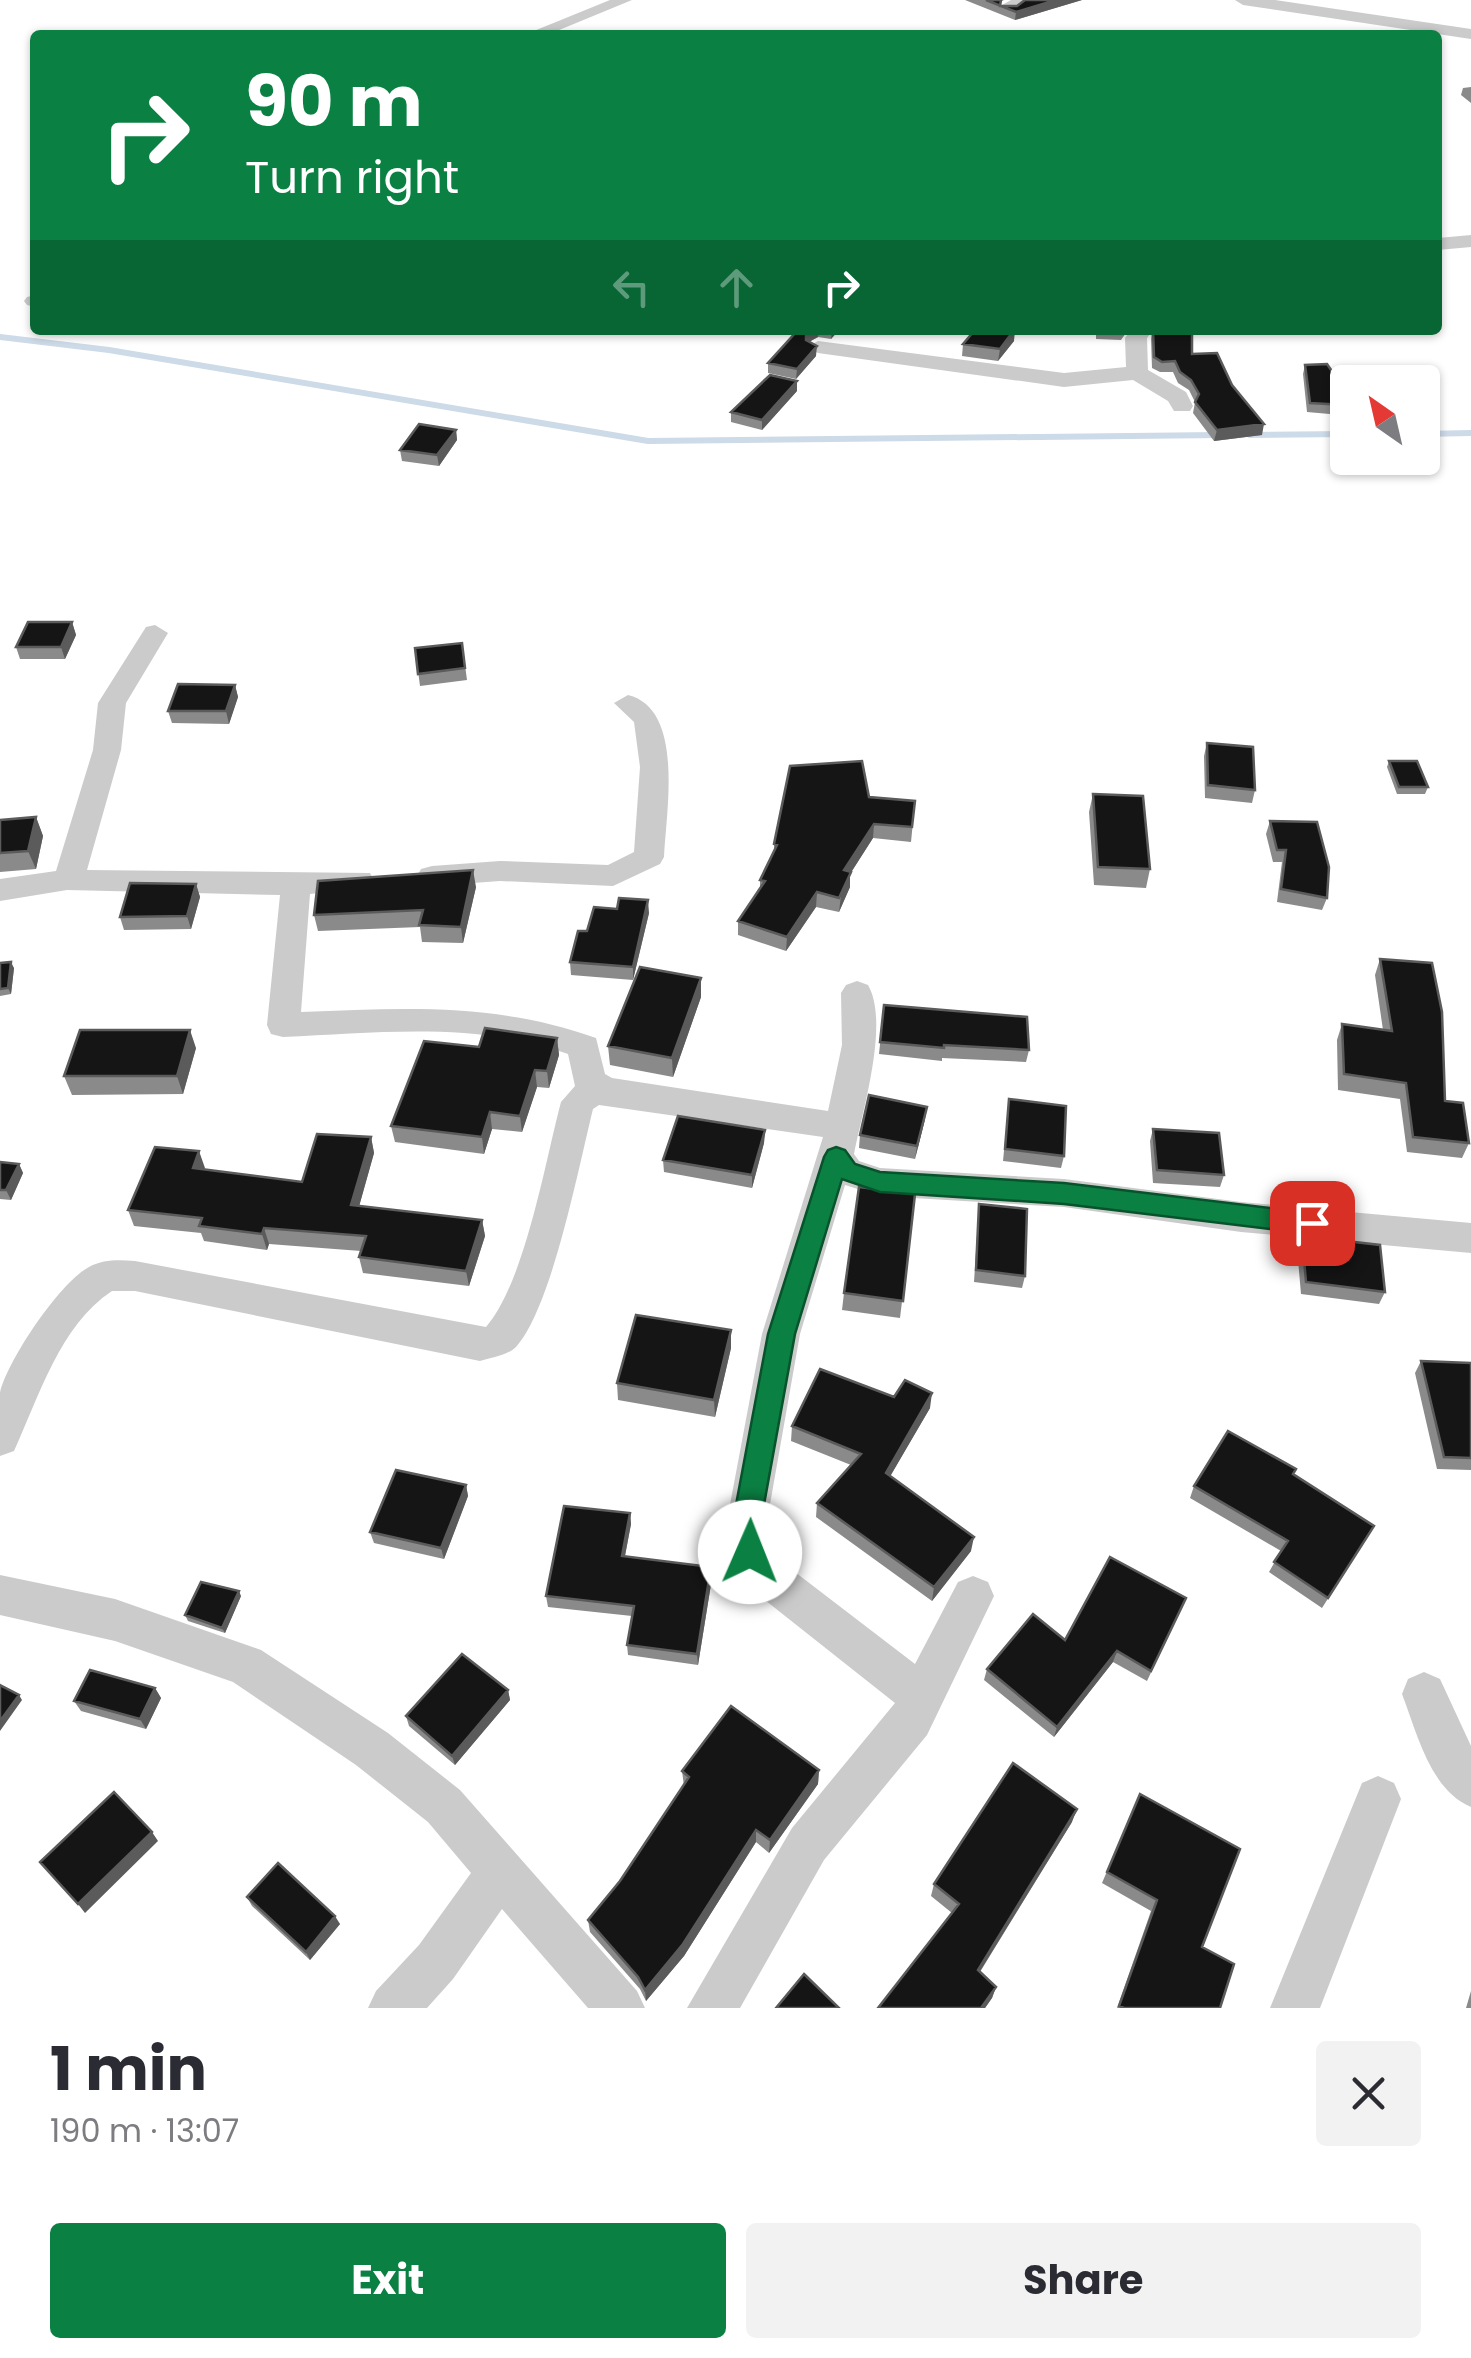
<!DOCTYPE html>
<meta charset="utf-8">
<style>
body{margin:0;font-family:Poppins,sans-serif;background:#f2f2f3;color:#2b2b33;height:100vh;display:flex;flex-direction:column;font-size:38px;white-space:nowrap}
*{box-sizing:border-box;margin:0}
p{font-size:32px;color:#7c7c81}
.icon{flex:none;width:55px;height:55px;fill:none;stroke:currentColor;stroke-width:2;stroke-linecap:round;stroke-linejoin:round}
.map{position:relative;height:2008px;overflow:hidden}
.panel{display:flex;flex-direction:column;background:#fff;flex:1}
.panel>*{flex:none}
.banner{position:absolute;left:30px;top:30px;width:1412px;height:305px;border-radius:10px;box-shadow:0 2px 8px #0004;background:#0b8043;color:#fff;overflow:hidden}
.needle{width:65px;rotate:326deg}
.buttons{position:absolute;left:1330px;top:365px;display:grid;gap:20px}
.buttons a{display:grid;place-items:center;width:110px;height:110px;border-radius:10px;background:#fff;box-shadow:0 2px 8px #0004;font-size:50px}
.pin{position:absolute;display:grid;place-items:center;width:85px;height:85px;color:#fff;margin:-42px;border-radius:20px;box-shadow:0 5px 15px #0006}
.me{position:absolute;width:110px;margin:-55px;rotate:1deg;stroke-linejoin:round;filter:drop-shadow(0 0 8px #0008)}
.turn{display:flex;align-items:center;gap:35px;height:210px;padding:0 50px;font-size:45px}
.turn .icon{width:130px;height:130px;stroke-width:2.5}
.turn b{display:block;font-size:70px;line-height:85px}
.lanes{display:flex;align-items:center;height:95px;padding:0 50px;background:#0003;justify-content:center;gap:50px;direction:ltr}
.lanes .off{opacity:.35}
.round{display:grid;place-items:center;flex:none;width:105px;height:105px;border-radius:10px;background:#f2f2f3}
.headline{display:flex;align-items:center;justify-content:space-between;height:170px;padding:0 50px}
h1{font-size:60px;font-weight:700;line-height:75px}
.cta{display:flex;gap:20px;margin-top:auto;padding:20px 50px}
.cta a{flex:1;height:115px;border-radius:10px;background:#0b8043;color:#fff;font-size:40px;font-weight:700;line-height:115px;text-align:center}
.cta a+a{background:#f2f2f3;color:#2b2b33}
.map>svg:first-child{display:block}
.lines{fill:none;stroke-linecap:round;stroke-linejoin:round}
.stream{stroke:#cddae7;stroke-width:6}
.street{fill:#cbcbcb;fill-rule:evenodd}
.wall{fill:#8a8a8a}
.shaded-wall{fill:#5b5b5b}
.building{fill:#151515;stroke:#5b5b5b;stroke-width:2.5}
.route{fill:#0b8043;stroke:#07532c;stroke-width:2.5}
</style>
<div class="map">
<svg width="1471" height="2008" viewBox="0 0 1471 2008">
<rect width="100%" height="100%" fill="#fff"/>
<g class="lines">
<path class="stream" d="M0,337L109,350L648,441L1220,435
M1422,434L1471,433
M1250,435L1348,434"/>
<path class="street" d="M610,0H632L547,35H524Z
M1011,0H1030L1014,11H1002V5Z
M1235,0H1275L1471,29V39L1243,5Z
M1471,235V247L1438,250V238Z
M35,295V307L27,305L24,301L27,297Z
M1131,330H1153L1147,338L1148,370L1186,392L1193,406L1190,411H1174L1168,401L1133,380L1064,387L818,353L807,347L818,341L1064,373L1126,367L1125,338Z
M155,625L168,633L126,703L121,750L87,870L370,873L374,880L370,887L310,894L301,1012C406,1008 494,1002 596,1038L605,1074L612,1078L828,1111L842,1045L841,993L846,985L857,981L868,985C890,1023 862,1112 854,1154L859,1161L880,1168L1064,1179L1241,1202L1471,1223V1253L1241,1232L1064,1207L880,1196L845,1185L800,1334L769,1510L771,1546L791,1569L915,1664L958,1582L973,1576L988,1582L994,1596L927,1735L824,1860L740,2008H687L792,1828L895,1703L761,1597L735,1567L729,1553V1510L762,1334L823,1137L599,1105L593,1109C579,1165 552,1307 516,1347C508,1355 491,1358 480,1361L135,1291H112C60,1325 39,1397 14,1451L0,1456C0,1436 0,1412 0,1393C7,1361 60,1282 89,1267C104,1259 119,1260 135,1261L486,1327C525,1282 545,1162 561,1102L575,1086L568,1054C477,1021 378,1033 283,1037L271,1034L267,1025L280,895L67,890L0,901V879L56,871L93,750L98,703L146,627Z
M628,695C685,709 666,812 664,857L660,864L613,886L500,881L432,886L421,883L417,876L421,869L432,866L500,861L608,865L634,852L640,767L634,722L614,703Z
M0,1575L115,1599L261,1650L388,1733L460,1790L637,1991L645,2008H588L502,1909L453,1979L427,2008H368L376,1991L419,1945L471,1873L428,1822L356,1765L233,1682L115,1641L0,1615Z
M1424,1672L1440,1679L1471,1746V1807C1430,1790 1417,1733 1402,1694L1408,1679Z
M1378,1776L1394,1783L1401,1799L1320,2008H1270L1362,1783Z"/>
</g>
<path class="wall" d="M965,0H1004L1000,2V6H1017L1025,0H1082L1015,20Z
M1471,87V103L1461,95L1463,88Z
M798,330H839L831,339L818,337L809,342L816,356L796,379L768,373V363Z
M1096,330H1128L1121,340L1096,339Z
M1152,330L1192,354L1232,385L1262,435L1214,441L1193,413L1195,402L1189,390L1178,383L1173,372H1160L1152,368L1151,339Z
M1014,341L998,361L962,356L963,344Z
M1305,365L1344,405L1341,415L1307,412L1303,374Z
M797,391L762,430L731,422V412Z
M456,430L457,440L439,466L402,461L400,450Z
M72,622L76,635L65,659H20L16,647Z
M462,643L467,680L420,686L415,648Z
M235,685L238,697L229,724L172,723L168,711Z
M1207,743L1255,790L1252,803L1205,798L1204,756Z
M1389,761L1428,787L1425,794H1397L1387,767Z
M1093,794L1150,869L1146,888L1094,885L1089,812Z
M869,797L915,801L911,842L873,838L850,874V887L839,912L816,907L786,951L738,935V921L760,888V880L774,852V844Z
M36,817L43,836L36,869L0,872V820Z
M1270,821L1327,898L1322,910L1277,902L1282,862H1273L1266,834Z
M196,884L200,897L191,929L124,930L120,917Z
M476,887L463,943L422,942L420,927L318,931L314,915Z
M649,913L633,980L571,975L570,962L587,931Z
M1380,959L1445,1101L1469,1143L1462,1158L1407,1152L1400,1099L1338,1090L1337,1040L1342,1024L1383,1030L1375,975Z
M0,963L14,968L11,994L0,996Z
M701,997L673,1077L610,1065L608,1046Z
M884,1005L1029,1050L1026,1062L942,1058V1061L879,1054Z
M557,1038L559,1055L549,1088L537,1087L522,1132L492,1129L484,1154L395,1142L391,1126L479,1047Z
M196,1048L183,1094L72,1095L64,1076Z
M1009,1099L1064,1156L1061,1168L1003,1161Z
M925,1119L915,1159L859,1148L860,1135Z
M1153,1129L1224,1175L1220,1187L1153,1183L1150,1141Z
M765,1130L764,1143L752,1188L664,1172L663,1160Z
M371,1137L374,1153L359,1206L482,1220L485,1236L469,1286L363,1273L359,1257L361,1251L269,1244L267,1250L204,1241L201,1233L134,1226L128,1210L205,1168L204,1169L302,1182Z
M0,1162L19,1164L23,1173L11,1200L0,1199Z
M915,1194L900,1318L842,1310L844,1293Z
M979,1204L1025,1276L1022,1288L974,1282Z
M1302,1236L1385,1292L1379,1304L1301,1294L1297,1248Z
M731,1348L715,1417L618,1400L617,1383Z
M1421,1361L1471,1363V1470L1437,1469L1415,1373Z
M894,1397L930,1408L890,1476L971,1551L932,1601L816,1517L817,1503L851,1465L791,1441L792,1426Z
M1293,1474L1374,1526L1322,1608L1269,1572L1281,1551L1190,1498L1194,1486Z
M466,1485L468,1496L444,1559L374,1543L370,1532Z
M630,1513L631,1524L625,1556L711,1567L712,1578L698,1665L628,1655L627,1645L632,1616L548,1607L546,1596Z
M241,1596L225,1633L188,1621L185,1615Z
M1186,1598L1147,1681L1113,1662L1054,1737L984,1680L987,1669Z
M155,1688L161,1698L146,1729L81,1711L74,1701Z
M508,1690L510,1700L455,1765L409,1726L406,1716Z
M819,1770L818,1784L769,1853L756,1842L684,1956L646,2001L640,1989L590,1932L588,1920L620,1881L684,1786L682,1771Z
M1140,1794L1202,1947L1220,2008H1117L1151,1911L1102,1883Z
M1072,1822L980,1972L996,1987L992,1998L985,2008H878L952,1913L931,1896L934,1884Z
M247,1897L340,1924L310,1960L252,1906Z
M1471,1991V2008H1466Z"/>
<path class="shaded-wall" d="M1056,0H1082L1015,20L1016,12Z
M814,330H819L818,337L805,344L806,334Z
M832,330H839L831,339Z
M1015,330L1014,341L998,361L1000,349Z
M817,346L816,356L796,379L797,369Z
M797,381V391L762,430V420Z
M1264,424L1262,435L1214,441L1217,430Z
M456,430L457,440L439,466L437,455Z
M72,622L76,635L65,659L61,647Z
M235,685L238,697L229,724L226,711Z
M36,817L43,836L36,869L28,851Z
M874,824L873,838L850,874V887L839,912L844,870Z
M473,870L476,887L463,943L461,927Z
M196,884L200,897L191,929L187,916Z
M817,892L816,907L786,951L787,937Z
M648,900L649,913L633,980V967Z
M11,962L14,968L11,994L8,988Z
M701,978V997L673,1077L672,1058Z
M190,1030L196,1048L183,1094L177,1076Z
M557,1038L559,1055L549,1088L547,1071Z
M535,1070L537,1087L522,1132L520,1116Z
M927,1107L925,1119L915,1159L917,1146Z
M490,1112L492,1129L484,1154L482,1137Z
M765,1130L764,1143L752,1188V1175Z
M371,1137L374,1153L355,1221L351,1205Z
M199,1151L205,1168L198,1184L193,1168Z
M19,1164L23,1173L11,1200L6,1190Z
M482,1220L485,1236L469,1286L466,1271Z
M264,1228L269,1244L267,1250L262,1234Z
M731,1330V1348L715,1417L714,1400Z
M932,1393L930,1408L884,1487L886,1473Z
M466,1485L468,1496L444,1559L441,1548Z
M630,1513L631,1524L623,1566L622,1556Z
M974,1537L971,1551L932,1601L934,1587Z
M711,1567L712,1578L698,1665L697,1654Z
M239,1591L241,1596L225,1633L222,1628Z
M1117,1651L1113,1662L1054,1737L1057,1727Z
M155,1688L161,1698L146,1729L140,1719Z
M508,1690L510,1700L455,1765L452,1756Z
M19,1695L22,1700L0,1731V1721Z
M819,1770L818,1784L769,1853L770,1840Z
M1077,1809L1072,1822L974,1981L978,1970Z
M756,1830V1842L684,1956L646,2001L645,1990Z
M152,1832L158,1841L85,1913L78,1904Z
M335,1916L340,1924L310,1960L306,1952Z
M996,1987L992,1998L985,2008H981Z"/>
<path class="building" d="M986,0H1001L1000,6H1017L1025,0H1056L1016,12Z
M798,330H814L806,334V340L817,346L797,369L768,363Z
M975,330H1014L1000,349L963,344Z
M1153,330H1192V354L1217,353L1232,385L1264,424L1217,430L1195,402L1199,394L1191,380L1180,372L1175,361L1162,362L1154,357Z
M1327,364L1342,386L1344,405L1310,403L1305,365Z
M770,375L797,381L762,420L731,412Z
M419,424L456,430L437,455L400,450Z
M28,622H72L61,647H16Z
M462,643L465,668L418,674L415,648Z
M178,684L235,685L226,711H168Z
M1207,743L1253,747L1255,790L1208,785Z
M862,761L869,797L915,801L912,827L874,824L844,870L851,872L839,898L817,892L787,937L738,921L765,881L760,880L777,845L774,844L790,766Z
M1389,761H1417L1428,787H1399Z
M1093,794L1143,796L1150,869L1098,867Z
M36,817L28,851L0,853V820Z
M1270,821L1317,822L1329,867L1327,898L1281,889L1286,850H1277Z
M473,870L461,927L419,925L423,910L314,915L318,881Z
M130,883L196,884L187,916L120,917Z
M619,898L648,900L633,967L570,962L578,931H587L594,907L617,909Z
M1380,959L1432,963L1442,1012L1445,1101L1463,1103L1469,1143L1413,1137L1406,1083L1344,1074L1342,1024L1392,1031Z
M11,962L8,988L0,989V963Z
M640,967L701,978L672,1058L608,1046Z
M884,1005L1027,1017L1029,1050L944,1045V1048L880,1042Z
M485,1028L557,1038L547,1071L535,1070L520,1116L490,1112L482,1137L391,1126L424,1041L479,1047Z
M80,1030H190L177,1076H64Z
M869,1095L927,1107L917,1146L860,1135Z
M1009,1099L1066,1106L1064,1156L1005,1149Z
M678,1116L765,1130L752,1175L663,1160Z
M1153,1129L1219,1133L1224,1175L1157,1170Z
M317,1134L371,1137L351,1205L482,1220L466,1271L359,1257L366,1236L264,1228L262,1234L199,1226L202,1218L128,1210L155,1147L199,1151L193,1168L302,1182Z
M0,1162L19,1164L6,1190H0Z
M859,1187L915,1194L903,1301L844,1293Z
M979,1204L1027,1209L1025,1276L976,1270Z
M1302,1236L1380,1245L1385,1292L1306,1282Z
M636,1315L731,1330L714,1400L617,1383Z
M1421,1361L1471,1363V1458L1444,1457Z
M820,1369L894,1397L905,1380L932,1393L886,1473L974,1537L934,1587L817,1503L861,1454L792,1426Z
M1228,1431L1296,1469L1293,1474L1374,1526L1328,1598L1274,1562L1288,1541L1194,1486Z
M396,1470L466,1485L441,1548L370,1532Z
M564,1506L630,1513L622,1556L711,1567L697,1654L627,1645L634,1606L546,1596Z
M1110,1557L1186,1598L1151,1671L1117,1651L1057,1727L987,1669L1033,1614L1065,1640Z
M201,1582L239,1591L222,1628L185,1615Z
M462,1654L508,1690L452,1756L406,1716Z
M90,1670L155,1688L140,1719L74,1701Z
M0,1685L19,1695L0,1721Z
M731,1706L819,1770L770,1840L756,1830L683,1944L645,1990L638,1977L588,1920L620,1881L689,1777L682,1771Z
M1013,1763L1077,1809L978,1970L996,1987L981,2008H878L959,1904L934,1884Z
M114,1792L152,1832L78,1904L40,1862Z
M1140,1794L1240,1849L1202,1947L1234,1964L1220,2008H1124L1119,2006L1157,1900L1107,1872Z
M278,1863L335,1916L306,1952L247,1897Z
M804,1974L839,2008H776Z"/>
<path class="route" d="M836,1147L845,1150L855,1164L880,1172L1064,1183L1312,1213L1321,1216L1325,1223L1321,1231L1312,1234L1064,1204L880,1192L842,1179L795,1334L763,1510L764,1552L760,1562L750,1566L739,1562L735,1552V1510L768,1334L824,1157L828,1150Z"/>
</svg>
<div class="buttons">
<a><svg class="needle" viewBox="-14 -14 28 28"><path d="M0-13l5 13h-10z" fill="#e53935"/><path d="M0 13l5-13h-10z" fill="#7c7c81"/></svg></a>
</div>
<div class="pin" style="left:1312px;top:1223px;background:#d93025"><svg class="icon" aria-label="arrive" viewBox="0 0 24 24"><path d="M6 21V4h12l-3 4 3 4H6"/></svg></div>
<svg class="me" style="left:750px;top:1552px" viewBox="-20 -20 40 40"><circle r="19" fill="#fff"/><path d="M0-13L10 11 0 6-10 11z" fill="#0b8043"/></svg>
<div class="banner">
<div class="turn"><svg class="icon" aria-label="right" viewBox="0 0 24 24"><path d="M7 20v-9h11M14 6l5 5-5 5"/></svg><div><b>90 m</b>Turn right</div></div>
<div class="lanes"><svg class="icon off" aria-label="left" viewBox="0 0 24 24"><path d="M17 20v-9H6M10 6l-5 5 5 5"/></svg><svg class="icon off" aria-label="ahead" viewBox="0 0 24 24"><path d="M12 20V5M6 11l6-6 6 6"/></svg><svg class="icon" aria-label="right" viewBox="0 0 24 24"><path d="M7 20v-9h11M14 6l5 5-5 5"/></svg></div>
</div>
</div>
<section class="panel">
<div class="headline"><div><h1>1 min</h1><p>190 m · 13:07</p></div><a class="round"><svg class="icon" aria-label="close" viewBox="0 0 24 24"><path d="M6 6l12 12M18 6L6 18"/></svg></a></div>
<div class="cta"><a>Exit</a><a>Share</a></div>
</section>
